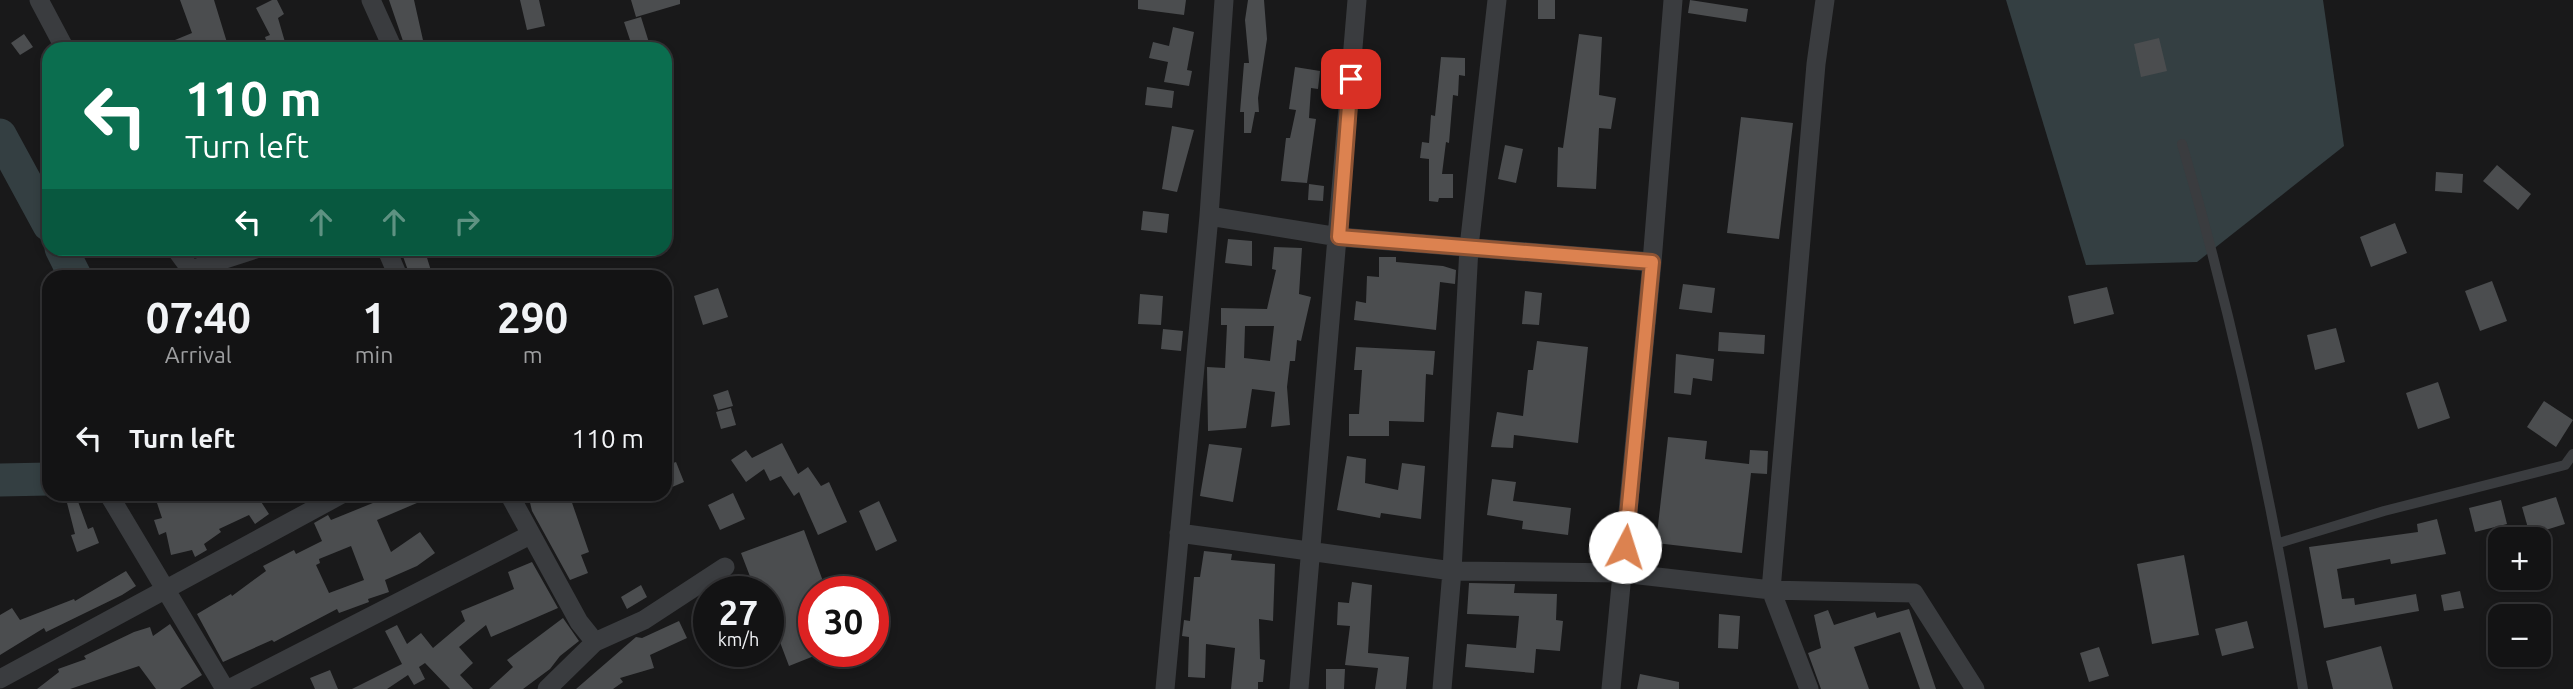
<!DOCTYPE html>
<meta charset="utf-8">
<style>
body{margin:0;font-family:Ubuntu,sans-serif;background:#1c1c1d;color:#f1f3f6;height:100vh;display:flex;flex-direction:column;font-size:26px;white-space:nowrap}
*{box-sizing:border-box;margin:0}
p{font-size:23px;color:#9d9ea0}
.icon{flex:none;width:38px;height:38px;fill:none;stroke:currentColor;stroke-width:2;stroke-linecap:round;stroke-linejoin:round}
.map{position:relative;flex:1;overflow:hidden}
.drawer{position:absolute;left:42px;top:270px;width:630px;height:231px;display:flex;flex-direction:column;background:#131314;border-radius:21px;box-shadow:0 4px 10px #0003,0 0 0 2px #323234}
.drawer>*{flex:none}
.top-card{position:absolute;left:42px;top:42px;width:630px;height:214px;border-radius:21px;box-shadow:0 4px 10px #0003,0 0 0 2px #323234;background:#0b6e4f;color:#fff;overflow:hidden}
.fabs{position:absolute;left:2488px;top:527px;display:grid;gap:14px}
.fabs a{display:grid;place-items:center;width:63px;height:63px;border-radius:14px;background:#131314;box-shadow:0 4px 10px #0003,0 0 0 2px #323234;font-size:35px}
.speed{position:absolute;left:693px;top:576px;display:flex;gap:14px;font-size:35px;font-weight:700;text-align:center}
.speed>*{display:grid;place-content:center;width:91px;height:91px;border-radius:50%;background:#131314;box-shadow:0 4px 10px #0003,0 0 0 2px #323234;line-height:1}
.speed small{font-size:18px;font-weight:400}
.speed .limit{border:10px solid #d22;background:#fff;color:#111}
.pin{position:absolute;display:grid;place-items:center;width:60px;height:60px;color:#fff;margin:-30px;border-radius:14px;box-shadow:0 4px 10px #0006}
.me{position:absolute;width:77px;margin:-38px;rotate:5deg;stroke-linejoin:round;filter:drop-shadow(0 0 5px #0008)}
.turn{display:flex;align-items:center;gap:24px;height:147px;padding:0 28px;font-size:32px}
.turn .icon{width:91px;height:91px;stroke-width:2.5}
.turn b{display:block;font-size:49px;line-height:60px}
.lanes{display:flex;align-items:center;height:66px;padding:0 28px;background:#0003;justify-content:center;gap:35px;direction:ltr}
.lanes .off{opacity:.35}
.eta{display:flex;justify-content:space-evenly;align-items:center;height:119px;text-align:center}
.eta b{font-size:42px;font-weight:700;line-height:49px}
ul{padding:0;list-style:none}
li{display:flex;align-items:center;gap:21px;height:98px;padding:0 28px}
li div{flex:1}
li b{display:block;font-size:26px}
li em{font-style:normal}
.map>svg:first-child{display:block}
.water{fill:#343f42}
.lines{fill:none;stroke-linecap:round;stroke-linejoin:round}
.river{stroke:#343f42;stroke-width:33}
.building{fill:#4b4d4f;fill-rule:evenodd}
.service{stroke:#3a3c3f;stroke-width:10}
.minor{stroke:#3a3c3f;stroke-width:19}
.route-casing{stroke:#8f5434;stroke-width:18}
.route{stroke:#dc8250;stroke-width:12}
</style>
<div class="map">
<svg width="2573" height="689" viewBox="0 0 2573 689">
<rect width="100%" height="100%" fill="#19191a"/>
<path class="water" d="M2006,0H2323L2344,146L2197,262L2086,265Z"/>
<g class="lines">
<path class="river" d="M0,135L49,225
M61,248L75,276
M0,480L49,479"/>
</g>
<path class="building" d="M180,0H214L229,49H153L192,33Z
M272,0H277L284,14L278,18L287,49H269L265,37L270,35L256,8Z
M389,0H414L425,49H412L408,40L403,41Z
M520,0H539L545,26L527,30Z
M631,0H680V4L636,17Z
M1138,0H1186L1184,15L1138,9Z
M1248,0H1264L1267,39L1258,98L1259,112H1255L1251,133H1244V112H1240L1244,63H1249L1245,20Z
M1538,0H1555V19H1538Z
M1690,0L1748,9L1746,22L1688,13Z
M641,17L651,49H633L624,22Z
M1173,27L1194,32L1187,70L1192,71L1189,86L1164,82L1168,62L1149,58L1153,42L1169,46Z
M24,34L33,47L20,55L11,43Z
M1579,34L1602,37L1599,95L1616,98L1611,129L1599,128L1596,189L1557,187L1558,147L1563,148Z
M2159,38L2167,71L2141,77L2134,44Z
M1441,57L1465,58V76L1459,75L1458,96L1453,95L1449,143L1446,142L1442,174H1453V198H1439L1438,202L1429,201V159L1420,158L1422,142L1429,143L1431,115L1435,116Z
M1295,67L1320,71L1318,89L1311,88L1309,118L1316,119L1307,183L1281,181L1286,138H1290L1296,110L1289,109Z
M1147,87L1174,91L1172,108L1145,105Z
M1741,117L1793,123L1779,239L1727,233Z
M1172,126L1194,130L1177,192L1162,189Z
M1505,145L1523,149L1516,183L1498,179Z
M2497,165L2531,194L2518,210L2483,181Z
M2436,172L2463,174L2462,193L2435,191Z
M1309,184L1324,186L1323,201L1308,200Z
M1143,211L1169,214L1167,233L1141,230Z
M2395,223L2407,253L2371,267L2360,237Z
M1228,239L1252,241V266L1225,263Z
M1274,247L1302,248L1299,294L1311,297L1301,341L1297,340L1295,361H1290L1287,387L1290,425L1271,427L1275,392L1252,389L1246,428L1208,431L1207,367L1225,368L1227,325H1221V308L1267,309L1276,270L1272,269ZM1245,326H1274L1270,361L1244,358Z
M400,248H424L432,274L410,276Z
M1379,257H1396V262L1443,266L1456,270L1455,284L1440,282L1436,330L1354,320L1356,301L1366,303L1367,276L1379,277Z
M2492,281L2507,321L2480,331L2465,291Z
M1683,284L1715,288L1712,313L1679,309Z
M2107,287L2114,314L2074,324L2068,296Z
M718,288L728,317L703,325L694,296Z
M1525,291L1542,293L1539,325L1522,324Z
M1140,294L1163,296L1161,325L1138,324Z
M2336,328L2345,362L2315,370L2307,335Z
M1163,329L1183,331L1181,351L1161,349Z
M1719,332L1765,335L1764,354L1718,351Z
M1537,341L1588,347L1578,443L1514,435L1513,448L1491,447L1497,412L1523,416L1528,370H1533Z
M1356,347L1435,351L1433,375L1426,374L1424,422L1389,421V436H1349V414H1359L1362,370H1354Z
M1676,354L1714,359L1712,381L1693,378L1691,395L1674,393Z
M2438,382L2450,418L2418,429L2406,393Z
M728,390L733,406L718,410L713,395Z
M2544,401L2573,420L2556,447L2527,427Z
M731,408L736,425L721,429L716,412Z
M1668,437L1707,441L1705,459L1749,464L1750,450L1768,451L1767,474L1751,473L1742,553L1656,543Z
M782,443L798,474L808,467L821,486L829,482L847,522L818,535L799,492L794,496L781,476L770,481L764,469L746,482L731,460L746,450L752,458Z
M1209,444L1242,448L1233,502L1200,496Z
M1347,456L1366,459L1365,483L1398,490L1402,463L1425,466L1421,519L1381,513L1380,518L1337,510Z
M676,462L684,482L665,490V466Z
M1492,479L1516,482L1513,501L1571,508L1568,535L1522,529L1523,521L1487,515Z
M733,493L745,519L720,530L708,505Z
M154,494H256L269,514L255,524L249,515L219,529L221,532L204,544L207,550L195,557L192,550L171,555L166,532L159,535L154,520L162,518Z
M395,494H438L377,520L391,552L420,532L435,553L417,566L385,580L389,592L368,599L369,602L339,613L337,609L274,642L272,640L223,662L197,614L231,594L232,596L266,571L263,566L294,550L296,554L322,541L314,523L328,515L331,520ZM351,546L364,580L329,593L316,565L320,563L319,559Z
M528,494H569L589,552L581,555L588,573L570,580L532,511Z
M76,496L88,529L93,527L99,543L77,552L71,535L75,534L66,499Z
M2556,497L2565,524L2530,535L2522,507Z
M2501,500L2507,524L2475,532L2469,508Z
M879,501L897,541L876,551L859,511Z
M2437,519L2446,554L2391,564L2390,559L2337,569L2342,599L2354,598L2355,605L2416,594L2419,611L2324,628L2309,547L2418,532L2417,524Z
M804,530L827,592H814V656L789,666L772,621L768,623V592H756L741,553Z
M1204,551L1232,554L1231,560L1275,564L1273,621L1259,619L1260,659L1265,660L1263,682H1258V689H1231L1235,648L1206,644L1205,678L1188,677L1189,637L1182,636L1184,620L1190,621L1194,577H1200Z
M2184,555L2199,635L2152,644L2137,564Z
M532,562L558,608L491,637L486,625L459,647L473,663L460,675L473,689H450L425,663L419,667L425,679L414,685L408,675L387,689H352L402,664L385,631L397,625L407,644L421,633L433,648L465,621L461,611L514,589L508,572Z
M126,571L136,586L122,595L46,632L44,628L0,655V615L12,608L20,620L74,599L75,601Z
M1352,582L1372,585L1368,653L1409,657L1406,689H1375L1378,668L1345,665L1350,626L1337,625L1338,602L1349,603Z
M1469,583L1515,584L1514,593L1557,594L1556,620L1563,621L1560,651L1536,649L1534,673L1465,667L1467,644L1516,648L1519,616L1467,614Z
M641,585L647,597L627,609L621,597Z
M2460,591L2464,608L2444,611L2441,595Z
M1909,609L1936,689H1920L1900,632L1854,647L1869,689H1821L1808,653L1821,648L1814,615L1828,610L1834,625L1875,612L1877,618Z
M1719,614L1740,616L1738,649L1718,648Z
M563,618L579,641L560,656L550,669L523,689H489L513,667L507,660Z
M679,621L687,638L650,655L654,668L620,678L623,682L613,689H576L636,637L642,638Z
M2247,621L2254,648L2222,656L2215,629Z
M170,624L202,675L180,689H156L139,666L70,689H37L59,672L58,669L86,659L84,656L134,632L150,627L153,636Z
M2381,646L2393,689H2333L2326,661Z
M2099,647L2109,676L2089,682L2080,653Z
M1326,669H1345L1344,689H1326Z
M330,670L338,689H315L310,678Z
M1640,674L1679,682V689H1637Z"/>
<g class="lines">
<path class="service" d="M2182,144C2234,322 2273,506 2303,689
M2279,543L2384,511L2565,465L2573,454"/>
<path class="minor" d="M39,0L65,49
M371,0L393,49
M1209,216L1339,237L1652,262
M175,248L191,270L259,248
M386,248L398,276
M509,494L579,622L595,642L547,689
M109,495L225,689
M1179,533L1452,571L1622,573L1771,590L1914,593L1975,689
M595,642L644,620L725,567
M0,679L342,494
M229,689L530,535
M1165,689L1209,216L1224,0
M1299,689L1357,0
M1442,689L1452,571L1469,247L1497,0
M1611,689L1652,262L1673,0
M1809,689L1771,590L1816,64L1825,0"/>
</g>
<g class="lines">
<defs>
<path id="route" d="M1351,79L1339,237L1652,262L1625,547"/>
</defs>
<use href="#route" class="route-casing"/>
<use href="#route" class="route"/>
</g>
</svg>
<div class="fabs">
<a>+</a>
<a>−</a>
</div>
<div class="speed"><div>27<small>km/h</small></div><div class="limit">30</div></div>
<div class="pin" style="left:1351px;top:79px;background:#d93025"><svg class="icon" aria-label="arrive" viewBox="0 0 24 24"><path d="M6 21V4h12l-3 4 3 4H6"/></svg></div>
<svg class="me" style="left:1625px;top:547px" viewBox="-20 -20 40 40"><circle r="19" fill="#fff"/><path d="M0-13L10 11 0 6-10 11z" fill="#dc8250"/></svg>
<div class="top-card">
<div class="turn"><svg class="icon" aria-label="left" viewBox="0 0 24 24"><path d="M17 20v-9H6M10 6l-5 5 5 5"/></svg><div><b>110 m</b>Turn left</div></div>
<div class="lanes"><svg class="icon" aria-label="left" viewBox="0 0 24 24"><path d="M17 20v-9H6M10 6l-5 5 5 5"/></svg><svg class="icon off" aria-label="ahead" viewBox="0 0 24 24"><path d="M12 20V5M6 11l6-6 6 6"/></svg><svg class="icon off" aria-label="ahead" viewBox="0 0 24 24"><path d="M12 20V5M6 11l6-6 6 6"/></svg><svg class="icon off" aria-label="right" viewBox="0 0 24 24"><path d="M7 20v-9h11M14 6l5 5-5 5"/></svg></div>
</div>
<section class="drawer">
<div class="eta">
<div><b>07:40</b><p>Arrival</p></div>
<div><b>1</b><p>min</p></div>
<div><b>290</b><p>m</p></div>
</div>
<ul>
<li><svg class="icon" aria-label="left" viewBox="0 0 24 24"><path d="M17 20v-9H6M10 6l-5 5 5 5"/></svg><div><b>Turn left</b></div><em>110 m</em></li>
</ul>
</section>
</div>
